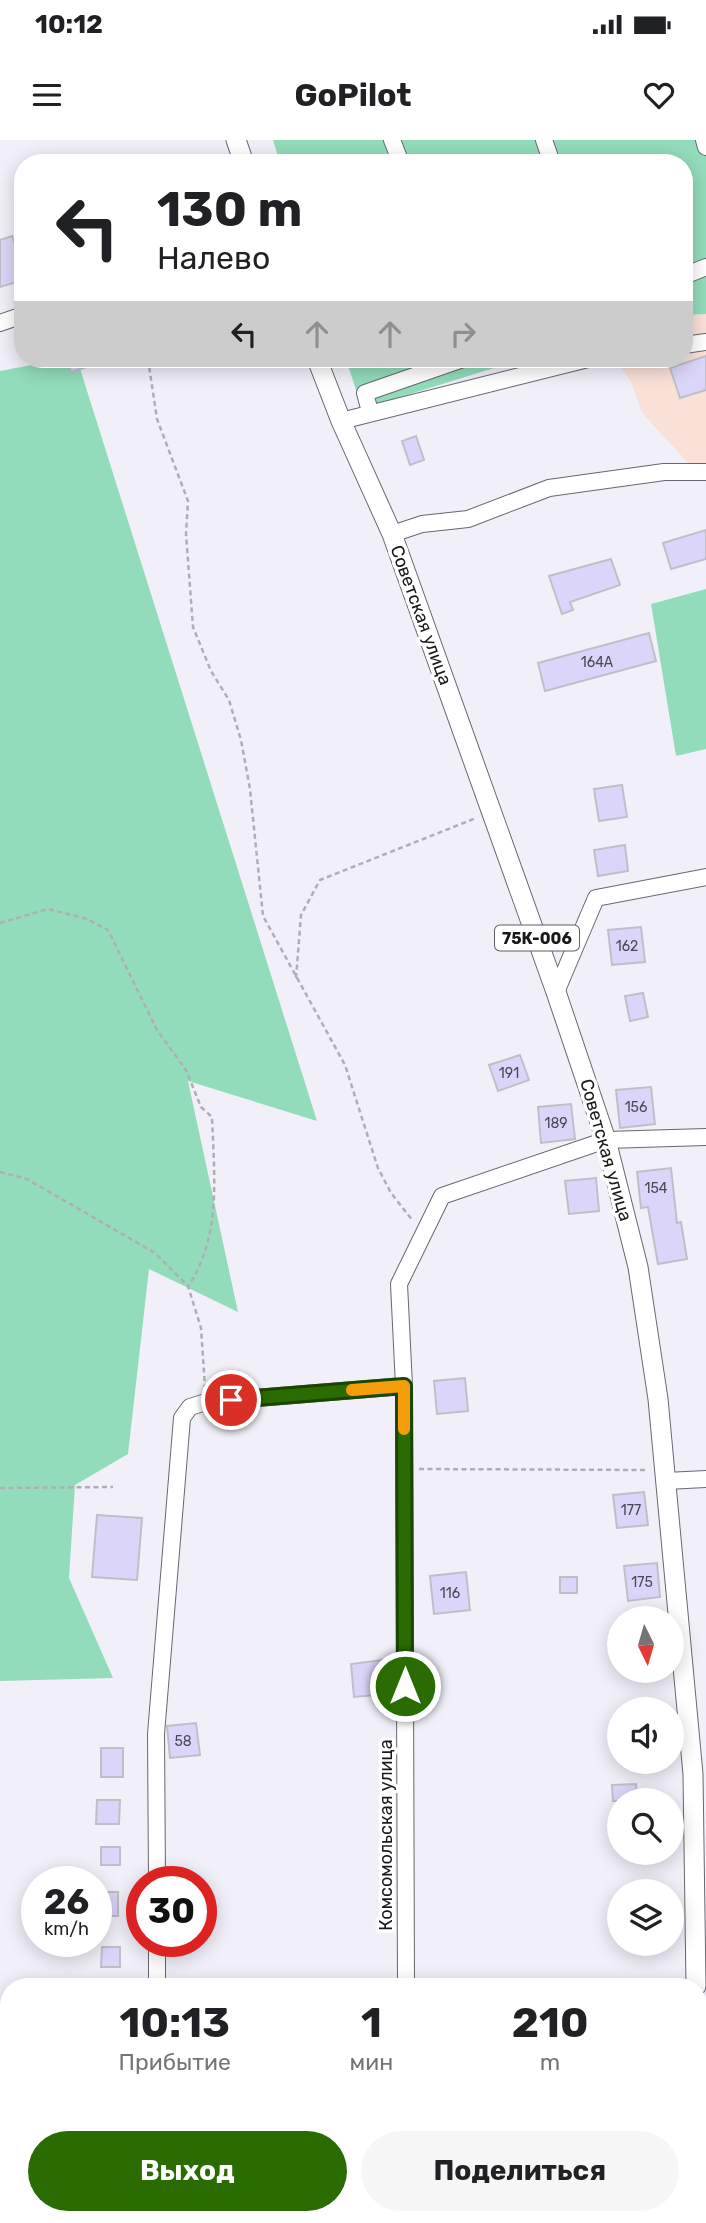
<!DOCTYPE html>
<html lang="ru">
<meta charset="utf-8">
<style>
body{margin:0;font-family:Rubik,sans-serif;background:#f6f6f6;color:#202124;height:100vh;display:flex;flex-direction:column;font-size:26px;white-space:nowrap}
*{box-sizing:border-box;margin:0}
p{font-size:23px;color:#757577}
.icon{flex:none;width:38px;height:38px;fill:none;stroke:currentColor;stroke-width:2;stroke-linecap:round;stroke-linejoin:round}
.map{position:relative;flex:1;overflow:hidden}
.drawer{position:absolute;left:0px;top:1838px;width:707px;height:247px;display:flex;flex-direction:column;background:#fff;border-radius:28px 28px 0 0;box-shadow:0 4px 18px #0003}
.drawer>*{flex:none}
.guide{position:absolute;left:14px;top:14px;width:679px;height:214px;border-radius:28px;box-shadow:0 4px 18px #0003;background:#fff;color:#202124;overflow:hidden}
.needle{width:46px;rotate:175deg}
.tools{position:absolute;left:607px;top:1466px;display:grid;gap:14px}
.tools a{display:grid;place-items:center;width:77px;height:77px;border-radius:50%;background:#fff;box-shadow:0 4px 18px #0003;font-size:35px}
.speed{position:absolute;left:21px;top:1726px;display:flex;gap:14px;font-size:35px;font-weight:700;text-align:center}
.speed>*{display:grid;place-content:center;width:91px;height:91px;border-radius:50%;background:#fff;box-shadow:0 4px 18px #0003;line-height:1}
.speed small{font-size:18px;font-weight:400}
.speed .limit{border:10px solid #d22;background:#fff;color:#111}
.pin{position:absolute;display:grid;place-items:center;width:60px;height:60px;color:#fff;margin:-30px;border:4px solid #fff;border-radius:50%;box-shadow:0 2px 7px #0007}
.me{position:absolute;width:77px;margin:-38px;rotate:0deg;stroke-linejoin:round;filter:drop-shadow(0 0 5px #0008)}
.turn{display:flex;align-items:center;gap:24px;height:147px;padding:0 28px;font-size:32px}
.turn .icon{width:91px;height:91px;stroke-width:2.5}
.turn b{display:block;font-size:49px;line-height:60px}
.lanes{display:flex;align-items:center;height:66px;padding:0 28px;background:#0003;justify-content:center;gap:35px;direction:ltr}
.lanes .off{opacity:.35}
.eta{display:flex;justify-content:space-evenly;align-items:center;height:119px;text-align:center}
.eta b{font-size:42px;font-weight:700;line-height:49px}
.action{display:flex;gap:14px;margin-top:auto;padding:14px 28px}
.action a{flex:1;height:80px;border-radius:42px;background:#2a6c01;color:#fff;font-size:28px;font-weight:700;line-height:80px;text-align:center}
.action a+a{background:#f6f6f6;color:#202124}
.status{display:flex;justify-content:space-between;align-items:center;height:49px;padding:0 35px;background:#fff;direction:ltr}
.status svg{height:19px;fill:currentColor}
header{display:flex;justify-content:space-between;align-items:center;height:91px;padding:0 28px;background:#fff;font-size:32px;font-weight:700}
.map>svg:first-child{display:block}
.industrial{fill:#fae1d8}
.green{fill:#92dcbb}
.building{fill:#dbd6f9;stroke:#c0bfc8;stroke-width:2}
.lines{fill:none;stroke-linecap:round;stroke-linejoin:round}
.minor-casing{stroke:#68676f;stroke-width:18}
.major-casing{stroke:#68676f;stroke-width:21}
.path{stroke:#afaeb5;stroke-width:2.5;stroke-dasharray:5 3.5;stroke-linecap:butt}
.minor{stroke:#fff;stroke-width:16}
.major{stroke:#fff;stroke-width:19}
.route-casing{stroke:#1b4601;stroke-width:18}
.route{stroke:#2a6c01;stroke-width:12}
.slow{stroke:#f59e0b;stroke-width:12}
.labels{text-anchor:middle;dominant-baseline:central;stroke-width:7;stroke-linejoin:round;paint-order:stroke}
.number-label{font-size:14px;fill:#4a4853}
.shield{fill:#fff;stroke:#5e5e60;stroke-width:2}
.shield-label{font-size:16px;font-weight:bold;fill:#19191c}
.street-label{font-size:18px;fill:#19191c;stroke:#fff}
</style>
<div class="status"><b>10:12</b><svg viewBox="0 0 49 12"><path d="M0 12V9h3v3zM5 12V6h3v6zM10 12V3h3v9zM15 12V0h3v12zM26 1h20v11H26zM47 4h2v5h-2z"/></svg></div>
<header><svg class="icon" aria-label="menu" viewBox="0 0 24 24"><path d="M4 6h16M4 12h16M4 18h16"/></svg>GoPilot<svg class="icon" aria-label="heart" viewBox="0 0 24 24"><path d="M12 20l-8-8c-3-5 5-10 8-4 3-6 11-1 8 4z"/></svg></header>
<div class="map">
<svg width="706" height="2083" viewBox="0 0 706 2083">
<rect width="100%" height="100%" fill="#f1f0f9"/>
<path class="industrial" d="M706,174V342L642,273L631,242L616,219H684V175Z"/>
<path class="green" d="M273,0H706V174L684,175V23H280Z
M63,219H77L317,981L188,941L238,1172L149,1129L128,1314L75,1345L69,1438L113,1538L0,1541V231Z
M346,219H523L362,269Z
M706,449V609L676,616L651,464Z"/>
<path class="building" d="M12,96L17,108L23,106V140L0,147V100Z
M706,216V250L680,258L670,228Z
M67,219H104L105,221L71,232Z
M416,296L424,320L410,325L402,301Z
M706,390V419L671,429L663,403Z
M611,419L620,445L570,462L573,470L562,474L549,436Z
M649,493L656,521L545,551L538,523Z
M622,645L627,677L599,681L594,649Z
M625,705L628,731L598,736L594,710Z
M641,787L645,822L612,825L608,790Z
M643,853L648,877L630,881L625,856Z
M520,915L529,940L498,951L489,925Z
M651,947L655,984L620,988L616,950Z
M571,964L575,999L541,1003L538,967Z
M671,1028L677,1083L681,1082L687,1119L658,1124L648,1067L641,1068L637,1032Z
M596,1038L599,1071L569,1074L565,1041Z
M465,1238L468,1271L437,1274L434,1241Z
M644,1352L648,1385L617,1388L613,1355Z
M97,1375L142,1378L137,1440L92,1437Z
M657,1423L660,1457L628,1461L624,1426Z
M466,1432L470,1470L434,1474L430,1436Z
M560,1437H577V1453H560Z
M382,1520L386,1554L354,1557L351,1524Z
M196,1583L200,1615L170,1618L167,1586Z
M101,1608H123V1637H101Z
M636,1644L637,1661H613L612,1645Z
M97,1660H120L119,1684H96Z
M101,1707H120V1725H101Z
M99,1752H118V1776H99Z
M102,1807H120V1827H101Z"/>
<g class="lines">
<defs>
<path id="minor" d="M392,0L401,23
M544,0L552,23
M704,0L706,7
M684,136L706,127
M0,183L23,175
M684,205L706,202
M370,272L365,253L463,219
M341,281L588,219
M392,394L422,384L468,379L549,348L664,332H706
M556,852L596,758L706,737
M666,1341L706,1339
M157,1741L156,1594L182,1278L190,1267L206,1262L404,1246
M157,1801V1846
M406,1846L404,1246L399,1144L442,1056L606,1000L706,997
M157,2076V2083
M406,2076L407,2083"/>
<path id="major" d="M236,0L244,23
M317,219L341,281L392,394L556,852L606,1000L638,1127L658,1259L693,1634L696,1846
M698,1986L700,2083"/>
</defs>
<use href="#minor" class="minor-casing"/>
<use href="#major" class="major-casing"/>
<path class="path" d="M148,219L157,279L188,361L186,394L193,487L211,531L229,560L241,600L250,649L263,776L345,925L378,1028L391,1053L413,1081
M0,783L48,769L87,779L108,790L157,890L186,930L201,967L212,977C214,1034 222,1097 188,1146
M296,838L301,775L320,740L476,678
M0,1032L27,1039L155,1113L188,1146L201,1188L205,1247
M419,1329L647,1330
M0,1348L113,1347"/>
<use href="#minor" class="minor"/>
<use href="#major" class="major"/>
</g>
<g class="lines">
<defs>
<path id="route" d="M231,1260L404,1246L405,1546"/>
</defs>
<use href="#route" class="route-casing"/>
<use href="#route" class="route"/>
<path class="slow" d="M352,1250L404,1246V1289"/>
</g>
<g class="labels">
<g class="number-label">
<text x="597" y="522">164А</text>
<text x="627" y="806">162</text>
<text x="509" y="933">191</text>
<text x="636" y="967">156</text>
<text x="556" y="983">189</text>
<text x="656" y="1048">154</text>
<text x="631" y="1370">177</text>
<text x="642" y="1442">175</text>
<text x="450" y="1453">116</text>
<text x="183" y="1601">58</text>
</g>
<rect class="shield" x="495" y="785.5" width="84" height="25" rx="5"/>
<g class="shield-label">
<text x="537" y="798">75К-006</text>
</g>
<g class="street-label">
<text transform="translate(421 475) rotate(70)">Советская улица</text>
<text transform="translate(606 1010) rotate(74)">Советская улица</text>
<text transform="translate(386 1695) rotate(-90)">Комсомольская улица</text>
</g>
</g>
</svg>
<div class="tools">
<a><svg class="needle" viewBox="-14 -14 28 28"><path d="M0-13l5 13h-10z" fill="#e53935"/><path d="M0 13l5-13h-10z" fill="#757577"/></svg></a>
<a><svg class="icon" aria-label="sound" viewBox="0 0 24 24"><path d="M4 9h4l5-4v14l-5-4H4zM17 9q2 3 0 6"/></svg></a>
<a><svg class="icon" aria-label="search" viewBox="0 0 24 24"><circle cx="10" cy="10" r="6"/><path d="M15 15l6 6"/></svg></a>
<a><svg class="icon" aria-label="layers" viewBox="0 0 24 24"><path d="M12 4l9 5-9 5-9-5zM3 14l9 5 9-5"/></svg></a>
</div>
<div class="speed"><div>26<small>km/h</small></div><div class="limit">30</div></div>
<div class="pin" style="left:231px;top:1260px;background:#d93025"><svg class="icon" aria-label="arrive" viewBox="0 0 24 24"><path d="M6 21V4h12l-3 4 3 4H6"/></svg></div>
<svg class="me" style="left:405px;top:1546px" viewBox="-20 -20 40 40"><circle r="17" fill="#2a6c01" stroke="#fff" stroke-width="3"/><path d="M0-11L8 9 0 5-8 9z" fill="#fff"/></svg>
<div class="guide">
<div class="turn"><svg class="icon" aria-label="left" viewBox="0 0 24 24"><path d="M17 20v-9H6M10 6l-5 5 5 5"/></svg><div><b>130 m</b>Налево</div></div>
<div class="lanes"><svg class="icon" aria-label="left" viewBox="0 0 24 24"><path d="M17 20v-9H6M10 6l-5 5 5 5"/></svg><svg class="icon off" aria-label="ahead" viewBox="0 0 24 24"><path d="M12 20V5M6 11l6-6 6 6"/></svg><svg class="icon off" aria-label="ahead" viewBox="0 0 24 24"><path d="M12 20V5M6 11l6-6 6 6"/></svg><svg class="icon off" aria-label="right" viewBox="0 0 24 24"><path d="M7 20v-9h11M14 6l5 5-5 5"/></svg></div>
</div>
<section class="drawer">
<div class="eta">
<div><b>10:13</b><p>Прибытие</p></div>
<div><b>1</b><p>мин</p></div>
<div><b>210</b><p>m</p></div>
</div>
<div class="action"><a>Выход</a><a>Поделиться</a></div>
</section>
</div>
